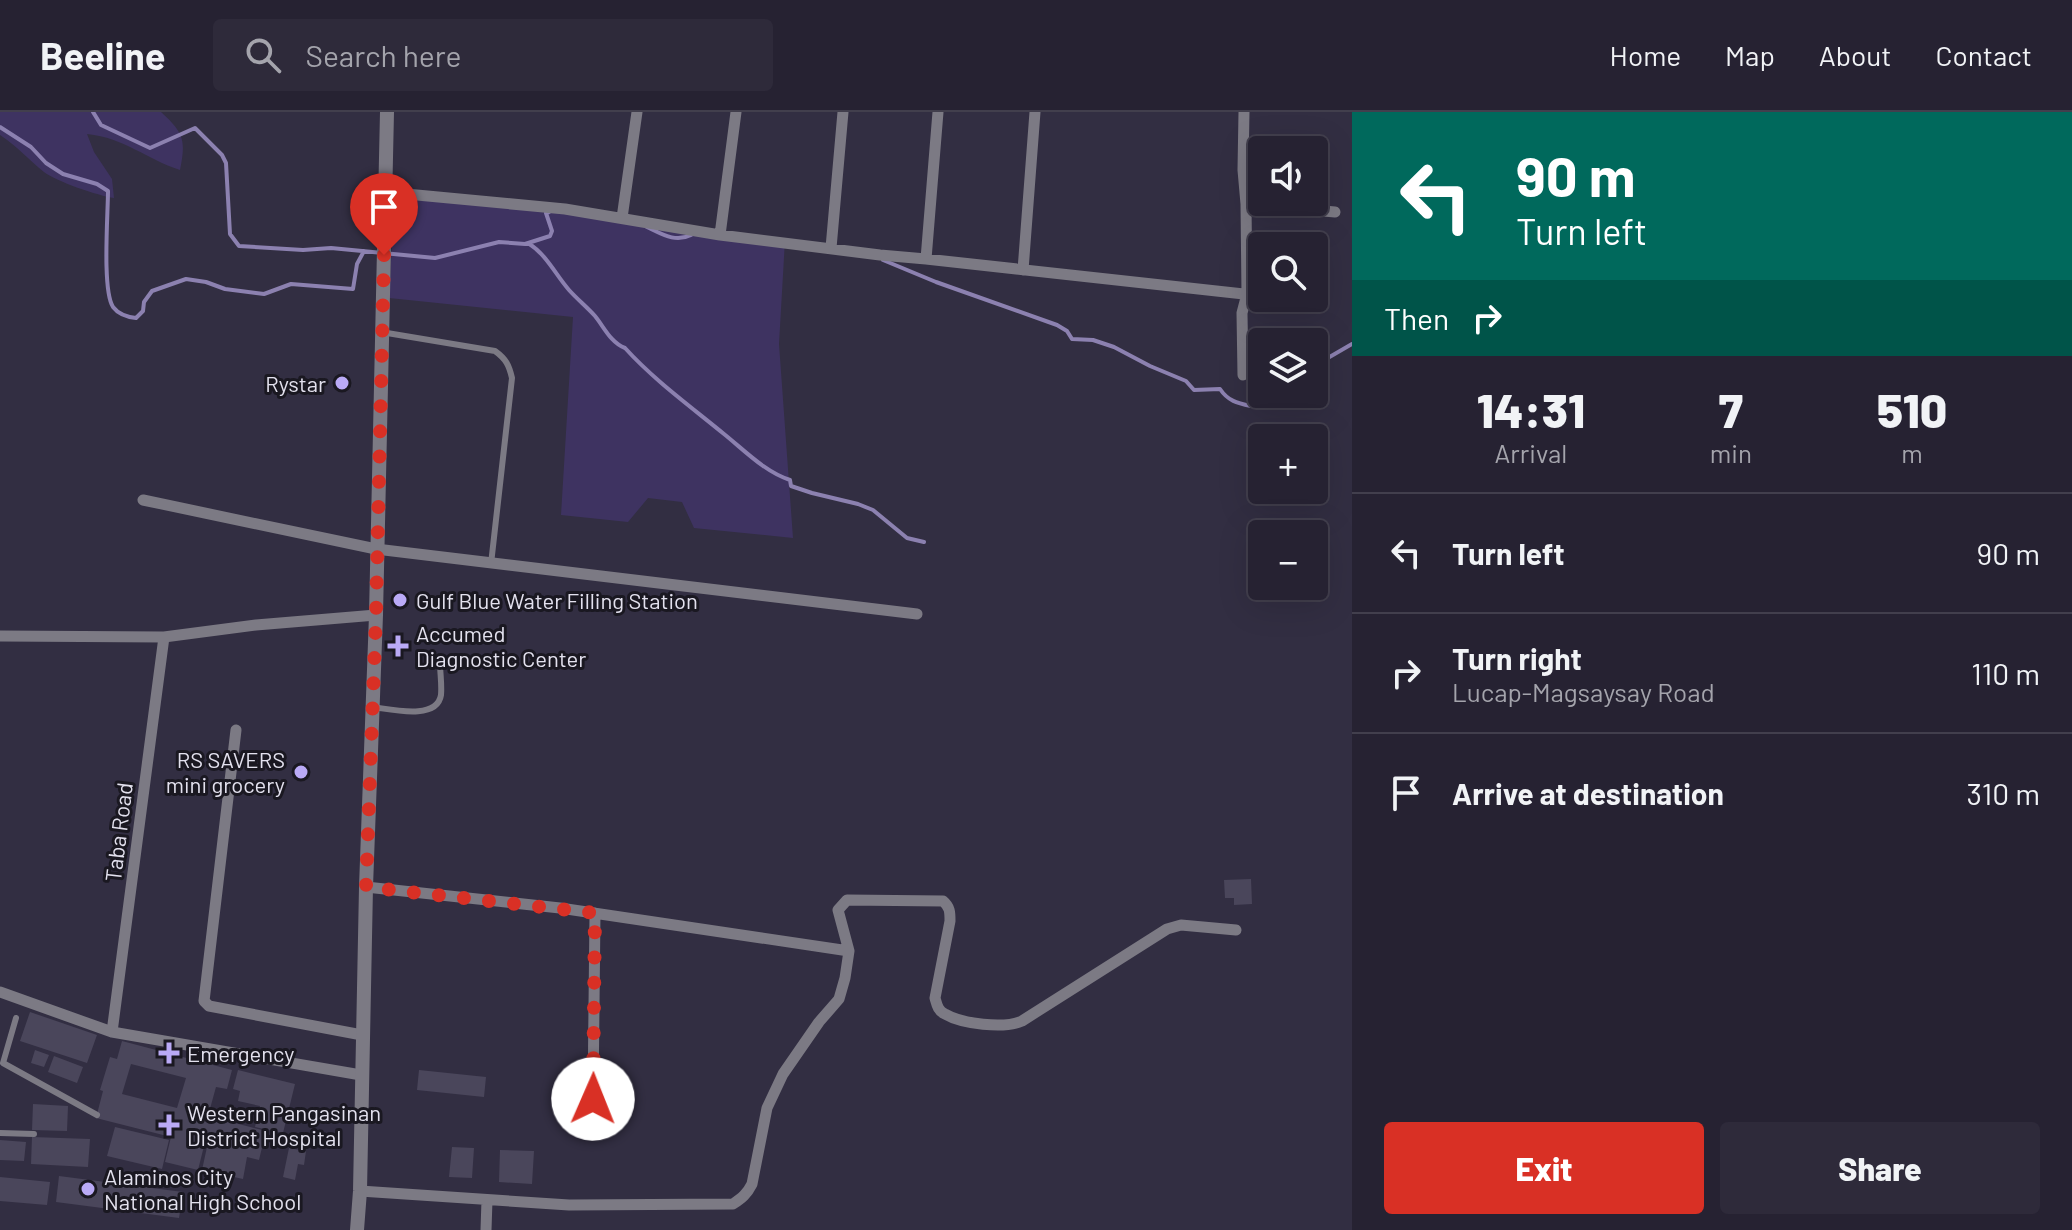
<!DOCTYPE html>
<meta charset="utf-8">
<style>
body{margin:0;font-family:Barlow,sans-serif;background:#2e2a3a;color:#f1f3f6;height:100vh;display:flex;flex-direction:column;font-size:30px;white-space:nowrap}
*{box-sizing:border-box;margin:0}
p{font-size:26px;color:#a4a4ac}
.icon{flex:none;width:44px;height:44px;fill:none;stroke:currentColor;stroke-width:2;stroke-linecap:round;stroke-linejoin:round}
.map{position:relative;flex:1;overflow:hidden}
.sheet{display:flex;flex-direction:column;background:#262232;width:720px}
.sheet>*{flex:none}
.hud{background:#00695c;color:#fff;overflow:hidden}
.buttons{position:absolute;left:1248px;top:24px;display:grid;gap:16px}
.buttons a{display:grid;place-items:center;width:80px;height:80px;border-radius:8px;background:#262232;box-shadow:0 8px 32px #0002,0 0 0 2px #423f4d;font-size:40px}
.pin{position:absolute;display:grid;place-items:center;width:68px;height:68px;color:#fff;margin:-82px -34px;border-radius:50% 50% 50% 0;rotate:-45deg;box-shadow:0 0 8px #0007}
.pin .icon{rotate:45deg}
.me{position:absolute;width:88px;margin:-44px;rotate:1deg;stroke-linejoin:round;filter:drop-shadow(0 0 6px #0008)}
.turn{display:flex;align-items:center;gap:28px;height:168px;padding:0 32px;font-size:36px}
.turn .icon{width:104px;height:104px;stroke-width:2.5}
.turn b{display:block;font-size:56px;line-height:68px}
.then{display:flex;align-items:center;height:76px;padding:0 32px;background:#0003;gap:16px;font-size:30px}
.eta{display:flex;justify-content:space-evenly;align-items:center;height:136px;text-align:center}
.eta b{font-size:48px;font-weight:800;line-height:56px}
.button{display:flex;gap:16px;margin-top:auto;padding:16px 32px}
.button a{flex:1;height:92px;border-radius:8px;background:#d93025;color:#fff;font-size:32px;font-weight:800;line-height:92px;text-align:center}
.button a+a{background:#2e2a3a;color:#f1f3f6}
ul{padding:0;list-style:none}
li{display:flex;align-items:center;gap:24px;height:120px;padding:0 32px;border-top:2px solid #423f4d}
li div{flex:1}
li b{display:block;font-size:30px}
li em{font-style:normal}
header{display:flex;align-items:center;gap:48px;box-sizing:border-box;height:112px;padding:0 40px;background:#262232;border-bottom:2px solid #423f4d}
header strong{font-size:38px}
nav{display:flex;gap:44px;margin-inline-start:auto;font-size:28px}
.search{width:560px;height:72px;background:#2e2a3a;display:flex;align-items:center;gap:20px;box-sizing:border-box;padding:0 28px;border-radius:8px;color:#a4a4ac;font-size:30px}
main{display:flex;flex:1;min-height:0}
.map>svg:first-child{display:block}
.green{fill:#3e3361}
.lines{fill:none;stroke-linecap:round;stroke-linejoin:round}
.stream{stroke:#8c81b0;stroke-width:4}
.building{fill:#4a465b;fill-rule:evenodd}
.service{stroke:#7c7a84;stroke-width:6}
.minor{stroke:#7c7a84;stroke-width:11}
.tertiary{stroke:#7c7a84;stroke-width:14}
.route{stroke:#d93025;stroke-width:14;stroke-dasharray:0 25.2}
.poi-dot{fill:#baaaf6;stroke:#1a1821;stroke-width:3}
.labels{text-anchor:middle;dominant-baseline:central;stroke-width:6;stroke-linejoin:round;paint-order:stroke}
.poi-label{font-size:22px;fill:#e3e1ee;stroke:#1a1821;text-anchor:start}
.street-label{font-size:22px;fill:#e3e1ee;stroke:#1a1821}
</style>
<header>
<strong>Beeline</strong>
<div class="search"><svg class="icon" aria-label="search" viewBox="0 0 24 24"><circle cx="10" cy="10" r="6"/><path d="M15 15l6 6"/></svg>Search here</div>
<nav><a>Home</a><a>Map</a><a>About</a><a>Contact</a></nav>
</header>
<main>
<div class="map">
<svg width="1352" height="1118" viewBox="0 0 1352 1118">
<rect width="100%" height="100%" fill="#322e42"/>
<path class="green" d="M0,0H161C184,21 186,28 180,58C146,47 125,26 87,22L94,40L112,67L114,86C99,84 55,69 44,60C28,47 18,35 0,23Z
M395,78L785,128L779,232L793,426L694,416L682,390L648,386L628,410L561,403L573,205L389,186Z"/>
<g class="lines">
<path class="stream" d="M93,0L101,13L150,36L195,16L222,43L226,51L230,122L239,134L303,138L331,136L435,146L499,130L525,132L550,124L552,119L546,101L549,100
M0,15L31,35L46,51L63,62L97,72L108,79C108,102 102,178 113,195C119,203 127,205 136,206L143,199L144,190L152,179L186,167L206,170L225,177L264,182L291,172L353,177L357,152L364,139
M647,115C662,122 675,131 691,123
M528,131C547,143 555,162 569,178C577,187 587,195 595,204C604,215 611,231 625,236C654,268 690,294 724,322C744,338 765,360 790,368L791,374L812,381L858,392L873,398L907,426L924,430
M883,148L936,170L1057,213L1067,219L1072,227L1093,228L1114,235L1150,254L1186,269L1194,278L1220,277C1228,289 1237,291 1251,294L1262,278
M1314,254L1352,232"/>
</g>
<path class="building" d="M1251,767L1252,792L1234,793V786H1225L1224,768Z
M30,900L97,923L87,951L20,929Z
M122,929L232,958L227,977L216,975L208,1004L266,1019L259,1048L247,1045L243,1067L202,1058L207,1035L204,1034L198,1058L165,1050L171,1025L96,1006L103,979L100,978L110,945L117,947ZM131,952L186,966L177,996L122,982Z
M35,938L49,943L44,955L31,951Z
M54,944L83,955L77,971L48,960Z
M238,958L295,972L283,1021L255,1015L260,994L238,989L240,979L233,977Z
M419,958L486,965L484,985L417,978Z
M33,992L68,994L67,1019L32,1018Z
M115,1015L169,1028L162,1057L107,1044Z
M32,1025L90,1027L88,1055L31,1052Z
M0,1028L26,1030L24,1049L0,1048Z
M452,1035L474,1036L472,1066L449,1065Z
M289,1036L306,1039L304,1053L298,1052L295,1068L283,1065Z
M500,1038L534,1039L532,1072L499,1070Z
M59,1064L183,1080L179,1106L56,1090Z
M0,1065L50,1070L47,1093L0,1089Z"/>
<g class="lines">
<path class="service" d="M381,220L495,239C506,247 509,253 512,266L491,452
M372,595C390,597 437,609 441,583C442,572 440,561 440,550
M16,906L3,951L97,1003
M0,1021L34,1022"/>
<path class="minor" d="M385,80L565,97L720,123L880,143L926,147L1262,184
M1246,92L1335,100
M622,106L637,0
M720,123L736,0
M831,136L843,0
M926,147L938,0
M1023,158L1035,0
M1278,186L1323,191
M1243,263L1242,201L1247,182L1246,92L1243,58L1244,0
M143,388L376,437L917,502
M0,524L164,525L256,513L376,503
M236,618L204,889L209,894L362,923
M366,775L560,796L849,839
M0,880L112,920L361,963
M112,920L164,525
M593,987L595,801
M360,1079L569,1093L733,1092C742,1086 747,1082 752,1072L767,996L783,962L819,910L839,887L845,866L849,839L838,798L847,788L943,789C950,795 950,800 950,809L935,886C937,893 938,899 945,902C962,912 1004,917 1022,909L1167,817L1181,813L1236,818
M486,1118L487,1088"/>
<path class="tertiary" d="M357,1118L360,1079L366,775L376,503L387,0"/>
</g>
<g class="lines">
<path class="route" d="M384,143L376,503L366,775L595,801L593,987"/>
</g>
<g class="poi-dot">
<circle cx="342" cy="271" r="8"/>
<circle cx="400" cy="488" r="8"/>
<path d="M394 522h8v8h8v8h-8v8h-8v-8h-8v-8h8z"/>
<circle cx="301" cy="660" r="8"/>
<path d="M165 929h8v8h8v8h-8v8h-8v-8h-8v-8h8z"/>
<path d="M165 1001h8v8h8v8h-8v8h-8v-8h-8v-8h8z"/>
<circle cx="88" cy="1077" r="8"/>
</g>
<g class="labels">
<g class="poi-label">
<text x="326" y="271" text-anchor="end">Rystar</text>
<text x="416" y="488">Gulf Blue Water Filling Station</text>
<text x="416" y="521">Accumed<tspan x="416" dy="25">Diagnostic Center</tspan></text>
<text x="285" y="647" text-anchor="end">RS SAVERS<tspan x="285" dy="25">mini grocery</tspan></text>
<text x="187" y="941">Emergency</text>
<text x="187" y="1000">Western Pangasinan<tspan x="187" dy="25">District Hospital</tspan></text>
<text x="104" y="1064">Alaminos City<tspan x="104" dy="25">National High School</tspan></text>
</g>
<g class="street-label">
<text transform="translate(118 720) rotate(-83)">Taba Road</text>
</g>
</g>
</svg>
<div class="buttons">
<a><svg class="icon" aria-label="sound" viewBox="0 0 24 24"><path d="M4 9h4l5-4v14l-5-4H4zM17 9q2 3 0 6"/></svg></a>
<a><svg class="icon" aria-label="search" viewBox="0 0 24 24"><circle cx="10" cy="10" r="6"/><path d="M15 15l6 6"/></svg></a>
<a><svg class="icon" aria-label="layers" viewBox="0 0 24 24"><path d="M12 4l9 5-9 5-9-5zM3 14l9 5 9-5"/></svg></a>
<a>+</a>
<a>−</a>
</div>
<div class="pin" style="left:384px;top:143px;background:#d93025"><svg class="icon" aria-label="arrive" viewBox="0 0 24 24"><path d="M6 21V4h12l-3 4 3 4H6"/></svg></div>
<svg class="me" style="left:593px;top:987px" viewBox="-20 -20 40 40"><circle r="19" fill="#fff"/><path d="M0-13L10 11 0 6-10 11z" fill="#d93025"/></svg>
</div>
<section class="sheet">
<div class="hud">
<div class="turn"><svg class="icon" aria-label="left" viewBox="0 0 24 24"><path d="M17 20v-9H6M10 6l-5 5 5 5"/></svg><div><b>90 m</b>Turn left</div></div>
<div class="then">Then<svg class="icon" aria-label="right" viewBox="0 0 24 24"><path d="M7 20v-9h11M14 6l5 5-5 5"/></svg></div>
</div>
<div class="eta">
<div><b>14:31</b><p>Arrival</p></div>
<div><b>7</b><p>min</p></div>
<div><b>510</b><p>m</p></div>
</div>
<ul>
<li><svg class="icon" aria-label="left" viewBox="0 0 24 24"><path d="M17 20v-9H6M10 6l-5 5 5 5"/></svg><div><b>Turn left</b></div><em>90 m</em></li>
<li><svg class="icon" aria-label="right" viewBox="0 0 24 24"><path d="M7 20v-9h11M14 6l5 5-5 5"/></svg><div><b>Turn right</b><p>Lucap-Magsaysay Road</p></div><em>110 m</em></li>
<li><svg class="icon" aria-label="arrive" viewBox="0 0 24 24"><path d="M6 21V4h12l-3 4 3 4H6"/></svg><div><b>Arrive at destination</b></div><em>310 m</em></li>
</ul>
<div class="button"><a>Exit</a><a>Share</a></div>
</section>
</main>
